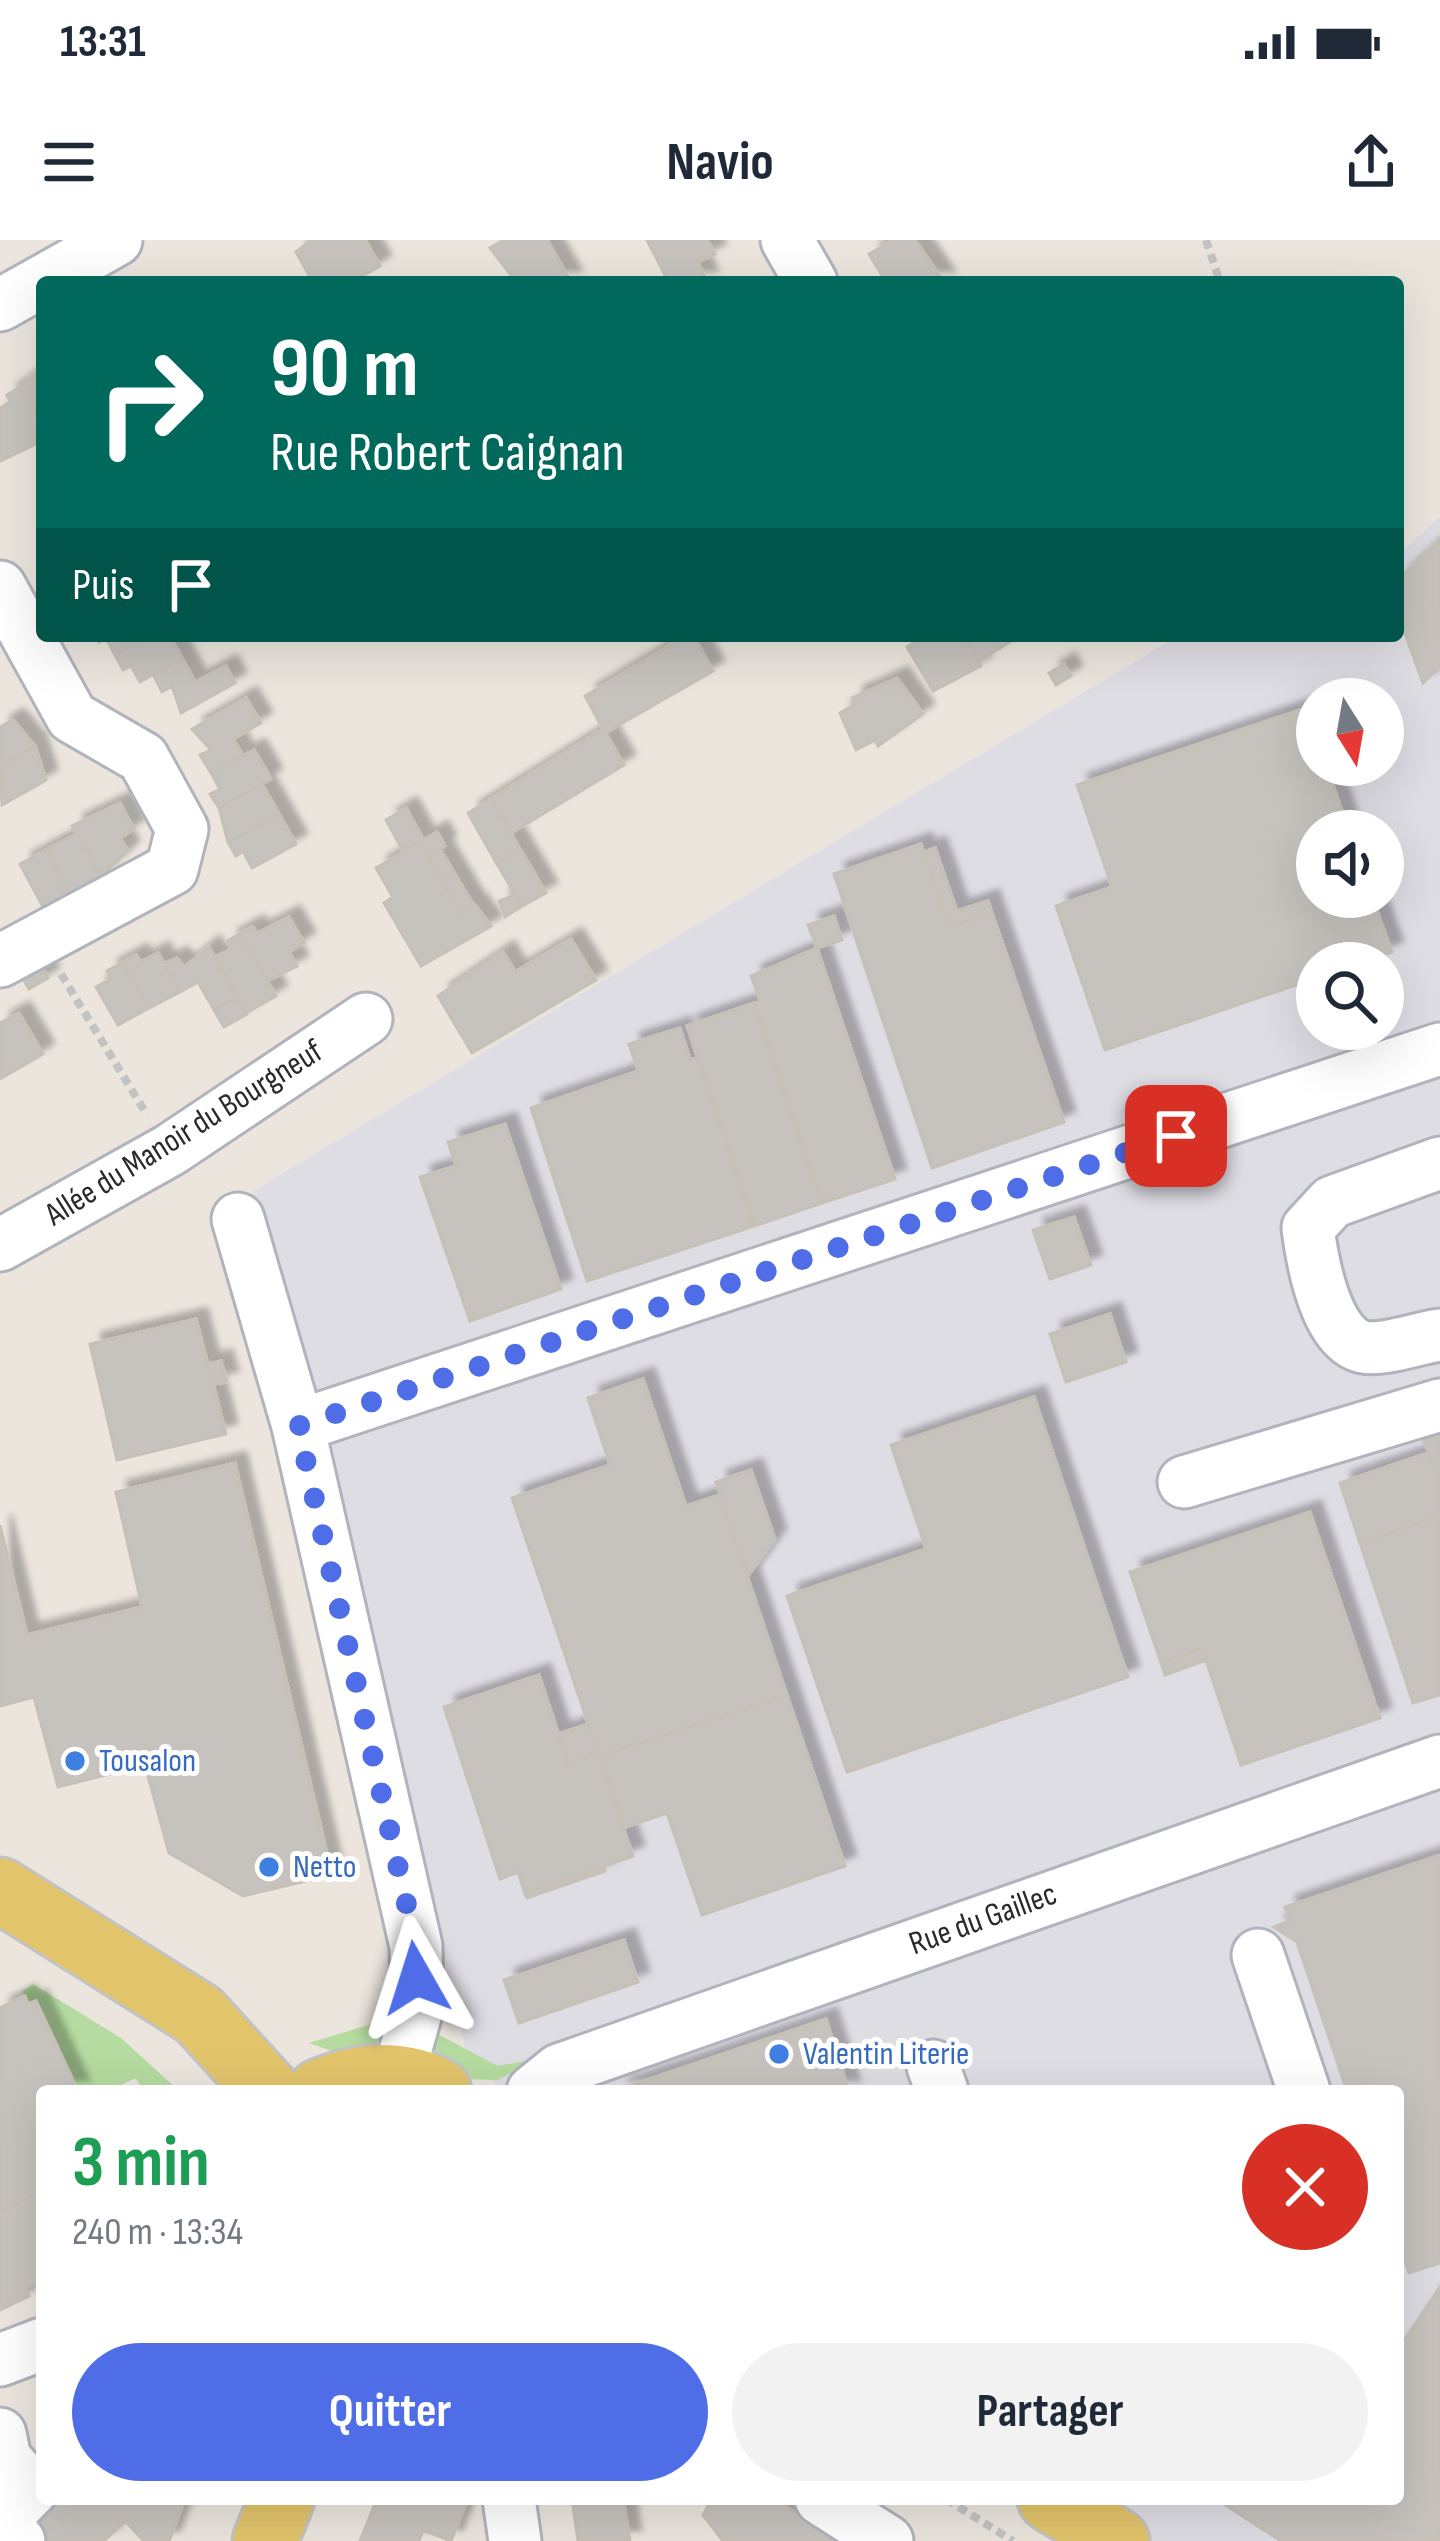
<!DOCTYPE html>
<html lang="fr">
<meta charset="utf-8">
<style>
body{margin:0;font-family:"Sofia Sans Condensed",sans-serif;background:#f2f2f3;color:#1f2937;height:100vh;display:flex;flex-direction:column;font-size:45px;white-space:nowrap}
*{box-sizing:border-box;margin:0}
p{font-size:39px;color:#747a83}
.icon{flex:none;width:66px;height:66px;fill:none;stroke:currentColor;stroke-width:2;stroke-linecap:round;stroke-linejoin:round}
.map{position:relative;flex:1;overflow:hidden}
.side{position:absolute;left:36px;top:1845px;width:1368px;height:420px;display:flex;flex-direction:column;background:#fff;border-radius:12px;box-shadow:0 12px 48px #0002}
.side>*{flex:none}
.banner{position:absolute;left:36px;top:36px;width:1368px;height:366px;border-radius:12px;box-shadow:0 12px 48px #0002;background:#00695c;color:#fff;overflow:hidden}
.needle{width:78px;rotate:169deg}
.fabs{position:absolute;left:1296px;top:438px;display:grid;gap:24px}
.fabs a{display:grid;place-items:center;width:108px;height:108px;border-radius:50%;background:#fff;box-shadow:0 12px 48px #0002;font-size:60px}
.pin{position:absolute;display:grid;place-items:center;width:102px;height:102px;color:#fff;margin:-51px;border-radius:24px;box-shadow:0 6px 18px #0006}
.me{position:absolute;width:132px;margin:-66px;rotate:354deg;stroke-linejoin:round;filter:drop-shadow(0 0 9px #0008)}
.turn{display:flex;align-items:center;gap:42px;height:252px;padding:0 36px;font-size:54px}
.turn .icon{width:156px;height:156px;stroke-width:2.5}
.turn b{display:block;font-size:84px;line-height:102px}
.then{display:flex;align-items:center;height:114px;padding:0 36px;background:#0003;gap:24px;font-size:45px}
.round{display:grid;place-items:center;flex:none;width:126px;height:126px;border-radius:63px;background:#f2f2f3}
.summary{display:flex;align-items:center;justify-content:space-between;height:204px;padding:0 36px}
h1{font-size:72px;font-weight:700;line-height:90px;color:#1e9e55}
.primary-button{display:flex;gap:24px;margin-top:auto;padding:24px 36px}
.primary-button a{flex:1;height:138px;border-radius:72px;background:#4e6de7;color:#fff;font-size:48px;font-weight:700;line-height:138px;text-align:center}
.primary-button a+a{background:#f2f2f3;color:#1f2937}
.status{display:flex;justify-content:space-between;align-items:center;height:84px;padding:0 60px;background:#fff;direction:ltr}
.status svg{height:33px;fill:currentColor}
header{display:flex;justify-content:space-between;align-items:center;height:156px;padding:0 36px;background:#fff;font-size:54px;font-weight:700}
.map>svg:first-child{display:block}
.industrial{fill:#dfdde4;fill-rule:evenodd}
.green{fill:#b5dba0}
.building{fill:#c6c2bd;stroke:#c6c0b7;stroke-width:3;filter:url(#shadow)}
.lines{fill:none;stroke-linecap:round;stroke-linejoin:round}
.minor-casing{stroke:#b1b4bc;stroke-width:57}
.major-casing{stroke:#c3c3c3;stroke-width:69}
.path{stroke:#c3c3c3;stroke-width:8;stroke-dasharray:9 6;stroke-linecap:butt}
.minor{stroke:#fff;stroke-width:51}
.major{stroke:#e2c46b;stroke-width:63}
.route{stroke:#4e6de7;stroke-width:21;stroke-dasharray:0 37.8}
.shop-dot{fill:#3f7fe0;stroke:#fff;stroke-width:4.5}
.labels{text-anchor:middle;dominant-baseline:central;stroke-width:10;stroke-linejoin:round;paint-order:stroke}
.street-label{font-size:33px;fill:#2a2a2a;stroke:#fff}
.shop-label{font-size:33px;fill:#366cbe;stroke:#fff;text-anchor:start}
</style>
<div class="status"><b>13:31</b><svg viewBox="0 0 49 12"><path d="M0 12V9h3v3zM5 12V6h3v6zM10 12V3h3v9zM15 12V0h3v12zM26 1h20v11H26zM47 4h2v5h-2z"/></svg></div>
<header><svg class="icon" aria-label="menu" viewBox="0 0 24 24"><path d="M4 6h16M4 12h16M4 18h16"/></svg>Navio<svg class="icon" aria-label="share" viewBox="0 0 24 24"><path d="M12 15V3M7 8l5-5 5 5M5 13v7h14v-7"/></svg></header>
<div class="map">
<svg width="1440" height="2301" viewBox="0 0 1440 2301">
<defs>
<filter id="shadow"><feDropShadow dx="11" dy="-11" stdDeviation="3" flood-color="#0004"/></filter>
</defs>
<rect width="100%" height="100%" fill="#ebe5de"/>
<path class="industrial" d="M1440,277V2301H1144L1082,2259H1398V1851H501L465,1806L253,951L1178,396H1398V315ZM1317,459H1383V525H1317ZM1317,591H1383V657H1317ZM1317,723H1383V789H1317Z"/>
<path class="green" d="M33,1744L121,1798L179,1851H143L136,1838L108,1851H78L36,1761L28,1764L22,1751Z
M375,1783L388,1787L372,1810L346,1816L309,1803Z
M430,1790L498,1826L536,1819L498,1840L460,1839L437,1816Z"/>
<path class="building" d="M311,0H365L380,26L355,40L352,35L339,42H313L296,12Z
M504,0H547L571,42H516L490,8Z
M647,0H707L715,14L698,22L707,42H656L666,37Z
M894,0H915L944,42H886L869,14Z
M42,128V186L20,147Z
M20,147L42,186V201L0,221V168L10,162L7,155Z
M1440,300V427L1423,443L1398,374V340Z
M95,396H148L115,415L106,398L99,402Z
M148,396H170L182,418L140,442L131,426L123,430L115,415Z
M686,396H693L713,431L605,493L585,456Z
M925,396H964L981,426L933,451L907,407Z
M964,396H1019L979,421Z
M182,418L195,442L226,426L235,443L181,473L172,446L162,452L153,434Z
M1064,424L1071,436L1056,445L1049,433Z
M897,438L923,474L878,506L875,500L856,510L840,473L855,464L852,458Z
M246,458L261,483L233,499L243,516L211,533L200,515L211,510L192,489Z
M1306,468L1317,498V525H1326L1349,591H1317V657H1372L1392,712L1361,723H1317V738L1105,810L1056,666L1112,647L1077,545Z
M13,480L35,506L0,527V487Z
M603,489L624,525L511,593L491,559Z
M35,506L46,540L2,565L0,527Z
M254,510L271,539L219,568L210,554L220,549L211,533Z
M262,544L279,574L228,602L219,568Z
M491,559L520,609L497,624L468,573Z
M120,563L134,589L120,598L128,611L101,636L72,586Z
M406,568L423,599L403,611L386,580Z
M279,574L296,604L252,628L243,611L236,616L228,602Z
M437,592L445,606L428,616L461,673L475,665L491,686L421,726L384,663L393,657L376,628Z
M77,594L101,636L86,643L90,651L73,660L46,610Z
M921,604L949,687L992,673L1064,882L932,928L834,634Z
M935,608L957,671L988,661L992,673L949,687L924,612Z
M440,609L474,666L461,673L428,616Z
M520,609L546,653L522,666L497,624Z
M46,610L73,660L62,666L59,659L43,667L20,624Z
M515,655L522,666L505,677L499,661Z
M834,676L842,700L817,708L808,685Z
M289,677L304,703L289,712L297,726L267,741L241,693L253,687L257,693Z
M241,693L276,756L246,773L215,717L231,709L227,701Z
M571,699L596,740L472,813L438,756L503,712L515,732Z
M209,707L237,757L214,770L198,742L180,752L164,724L177,718L184,727Z
M817,708L895,939L822,963L754,763L760,761L751,736Z
M158,713L180,752L149,768L123,722L136,715L141,722Z
M37,718L48,738L29,749L18,730Z
M123,722L149,768L118,785L96,747L111,739L107,731Z
M237,757L247,774L224,787L214,770Z
M754,763L822,963L754,986L687,786Z
M19,773L43,814L0,839V783Z
M680,788L690,819L698,817L754,986L587,1041L531,868L638,831L629,804Z
M505,884L561,1049L470,1081L420,937L456,926L448,902Z
M1074,977L1091,1025L1050,1039L1033,990Z
M1110,1074L1126,1122L1066,1142L1050,1094Z
M196,1079L226,1194L117,1220L90,1104Z
M221,1121L227,1142L213,1144L208,1124Z
M643,1139L686,1266L720,1255L787,1455L599,1516L512,1258L610,1225L588,1158Z
M1034,1157L1128,1437L847,1532L787,1356L926,1309L891,1205Z
M1440,1194V1228L1436,1230L1423,1199Z
M1430,1212L1440,1228V1276L1360,1303L1340,1243Z
M235,1223L332,1635L243,1656L169,1613L145,1525L58,1547L34,1457L0,1466V1285L27,1395L142,1367L116,1252Z
M751,1230L775,1299L747,1337L716,1242Z
M1310,1272L1380,1478L1241,1525L1202,1408L1161,1423L1130,1332Z
M1440,1276V1455L1413,1463L1360,1303Z
M1202,1408L1206,1420L1165,1435L1161,1423Z
M539,1435L568,1523L598,1513L633,1616L525,1654L518,1632L500,1639L444,1467Z
M787,1455L845,1626L702,1675L667,1573L623,1588L599,1516Z
M588,1484L598,1513L568,1523L559,1494Z
M1440,1615V2023L1409,2033L1398,2002V1851H1347L1297,1702L1274,1687L1290,1681L1285,1667Z
M604,1627L605,1631L527,1658L525,1654Z
M624,1700L638,1742L519,1783L504,1740Z
M25,1756L28,1764L36,1761L78,1851H42V1951L0,1971V1768Z
M826,1779L849,1851H617V1850Z
M40,1952L42,2040L24,2048L29,2056L0,2070V1971Z
M1440,2047V2301H1281L1216,2259H1398V2110Z
M46,2259H185L169,2301H144L125,2281L104,2301H28L16,2288Z
M377,2259H468L451,2301L423,2290L419,2301H360Z
M572,2259H623L630,2301H578Z
M712,2259H773L841,2301H723L703,2275Z"/>
<g class="lines">
<defs>
<path id="minor" d="M787,0L811,42
M0,65L116,0
M0,347L72,477L143,518L182,589L172,629L0,721
M1440,923L1332,962L1308,988C1312,1019 1325,1098 1363,1107C1384,1111 1418,1098 1440,1095
M238,979L298,1186L416,1706L417,1769L398,1837
M0,1005L170,910L366,779
M298,1186L1440,809
M1184,1242L1440,1165
M1258,1715L1304,1851
M933,1826L942,1851
M533,1851L559,1830L1440,1521
M0,2120L42,2104
M0,2194L5,2218L32,2250L0,2282L19,2301
M509,2259L515,2301
M821,2259L887,2301"/>
<path id="major" d="M0,1650L199,1775L268,1851
M320,1851C358,1835 402,1829 439,1851
M1050,2259L1117,2301
M265,2301L282,2259"/>
</defs>
<use href="#minor" class="minor-casing"/>
<use href="#major" class="major-casing"/>
<path class="path" d="M1206,0L1220,42
M61,734L147,875
M946,2259L1013,2301"/>
<use href="#minor" class="minor"/>
<use href="#major" class="major"/>
</g>
<g class="lines">
<path class="route" d="M416,1738V1706L298,1186L1176,896"/>
</g>
<g class="shop-dot">
<circle cx="75" cy="1521" r="12"/>
<circle cx="269" cy="1627" r="12"/>
<circle cx="779" cy="1814" r="12"/>
</g>
<g class="labels">
<g class="street-label">
<text transform="translate(184 893) rotate(-32)">Allée du Manoir du Bourgneuf</text>
<text transform="translate(983 1679) rotate(-20)">Rue du Gaillec</text>
</g>
<g class="shop-label">
<text x="99" y="1521">Tousalon</text>
<text x="293" y="1627">Netto</text>
<text x="803" y="1814">Valentin Literie</text>
</g>
</g>
</svg>
<div class="fabs">
<a><svg class="needle" viewBox="-14 -14 28 28"><path d="M0-13l5 13h-10z" fill="#e53935"/><path d="M0 13l5-13h-10z" fill="#747a83"/></svg></a>
<a><svg class="icon" aria-label="sound" viewBox="0 0 24 24"><path d="M4 9h4l5-4v14l-5-4H4zM17 9q2 3 0 6"/></svg></a>
<a><svg class="icon" aria-label="search" viewBox="0 0 24 24"><circle cx="10" cy="10" r="6"/><path d="M15 15l6 6"/></svg></a>
</div>
<div class="pin" style="left:1176px;top:896px;background:#d93025"><svg class="icon" aria-label="arrive" viewBox="0 0 24 24"><path d="M6 21V4h12l-3 4 3 4H6"/></svg></div>
<svg class="me" style="left:416px;top:1738px" viewBox="-20 -20 40 40"><path d="M0-17L14 15 0 8-14 15z" fill="#4e6de7" stroke="#fff" stroke-width="4"/></svg>
<div class="banner">
<div class="turn"><svg class="icon" aria-label="right" viewBox="0 0 24 24"><path d="M7 20v-9h11M14 6l5 5-5 5"/></svg><div><b>90 m</b>Rue Robert Caignan</div></div>
<div class="then">Puis<svg class="icon" aria-label="arrive" viewBox="0 0 24 24"><path d="M6 21V4h12l-3 4 3 4H6"/></svg></div>
</div>
<section class="side">
<div class="summary"><div><h1>3 min</h1><p>240 m · 13:34</p></div><a class="round" style="background:#d93025;color:#fff"><svg class="icon" aria-label="close" viewBox="0 0 24 24"><path d="M6 6l12 12M18 6L6 18"/></svg></a></div>
<div class="primary-button"><a>Quitter</a><a>Partager</a></div>
</section>
</div>
